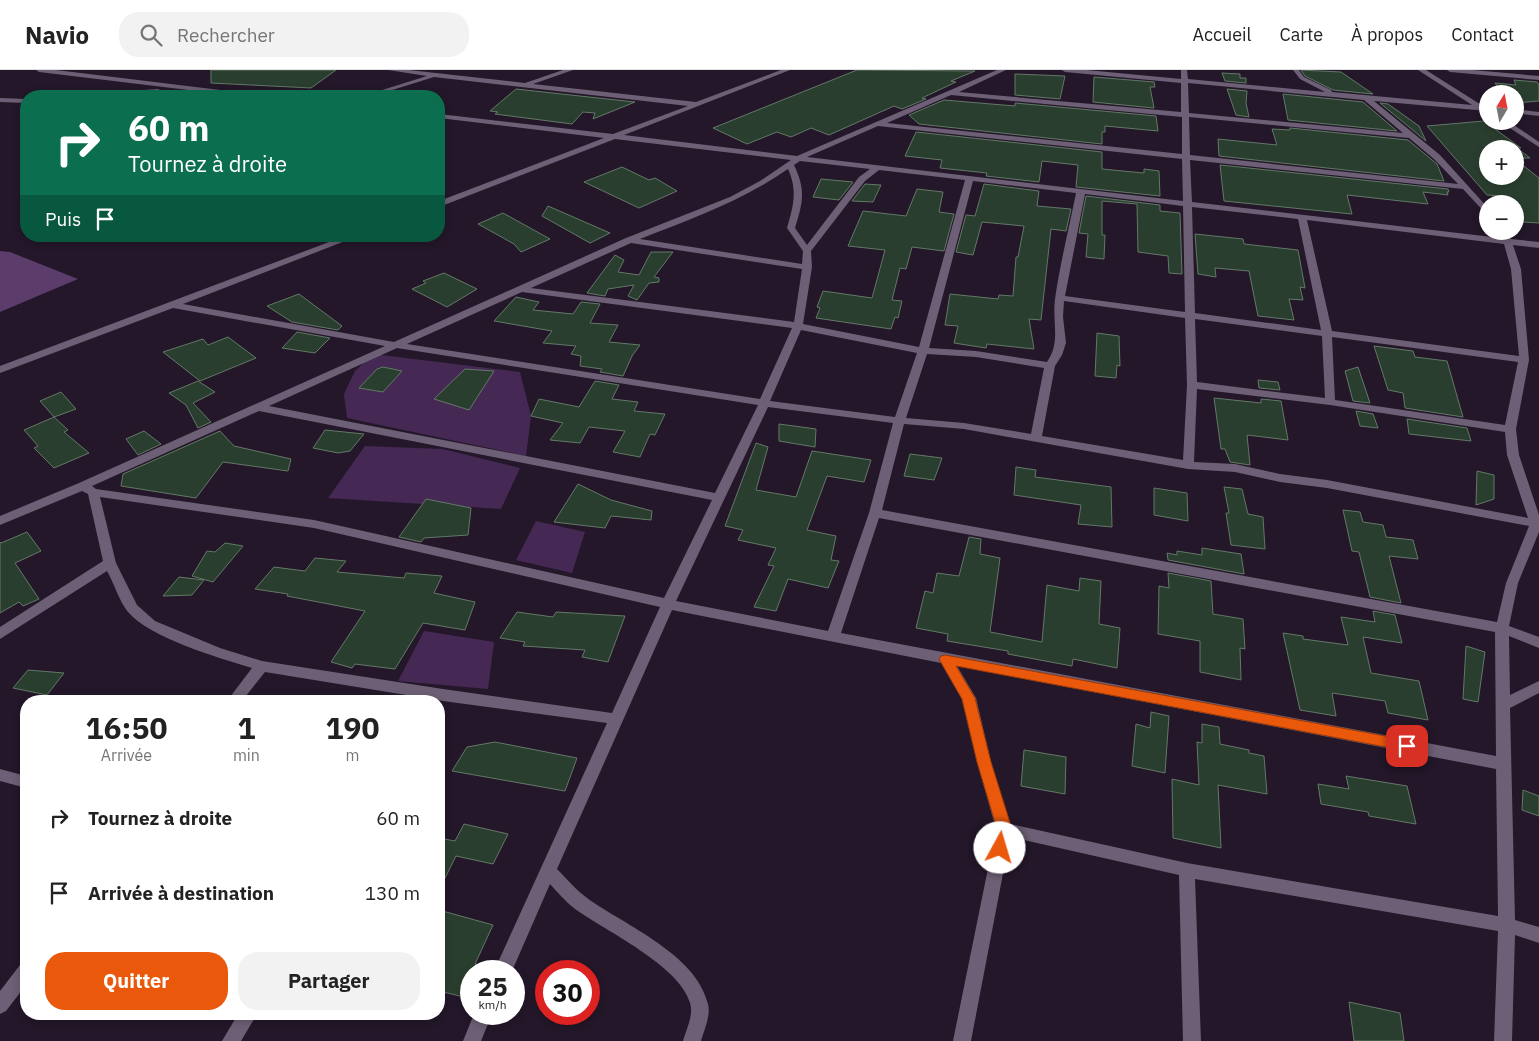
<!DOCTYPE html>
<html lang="fr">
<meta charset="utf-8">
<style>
body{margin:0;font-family:"IBM Plex Sans",sans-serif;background:#f2f2f2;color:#222;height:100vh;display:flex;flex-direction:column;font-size:19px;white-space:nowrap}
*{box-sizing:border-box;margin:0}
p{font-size:16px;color:#767676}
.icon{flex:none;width:28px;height:28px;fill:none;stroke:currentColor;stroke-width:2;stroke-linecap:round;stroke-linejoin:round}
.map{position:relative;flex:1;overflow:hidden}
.sheet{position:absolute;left:20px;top:625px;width:425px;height:325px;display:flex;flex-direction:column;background:#fff;border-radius:20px;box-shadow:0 2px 8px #0003}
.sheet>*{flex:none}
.hud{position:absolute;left:20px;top:20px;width:425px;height:152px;border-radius:20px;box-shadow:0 2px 8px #0003;background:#0b6e4f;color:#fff;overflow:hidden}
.needle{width:32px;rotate:10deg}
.controls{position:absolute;left:1479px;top:15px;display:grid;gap:10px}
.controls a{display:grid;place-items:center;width:45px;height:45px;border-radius:50%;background:#fff;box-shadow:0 2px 8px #0003;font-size:25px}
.speed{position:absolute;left:460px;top:890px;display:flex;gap:10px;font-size:25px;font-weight:700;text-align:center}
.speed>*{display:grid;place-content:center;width:65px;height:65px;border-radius:50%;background:#fff;box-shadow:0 2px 8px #0003;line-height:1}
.speed small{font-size:12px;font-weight:400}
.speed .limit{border:8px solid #d22;background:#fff;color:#111}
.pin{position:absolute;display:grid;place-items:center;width:42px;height:42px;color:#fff;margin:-21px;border-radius:10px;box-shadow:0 2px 8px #0006}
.me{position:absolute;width:55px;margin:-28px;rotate:6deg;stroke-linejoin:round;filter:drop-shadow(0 0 4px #0008)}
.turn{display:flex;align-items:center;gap:18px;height:105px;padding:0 25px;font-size:22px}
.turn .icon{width:65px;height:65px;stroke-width:2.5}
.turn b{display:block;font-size:35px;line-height:42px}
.then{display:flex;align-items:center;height:48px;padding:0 25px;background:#0003;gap:10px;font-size:19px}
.eta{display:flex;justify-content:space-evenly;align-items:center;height:85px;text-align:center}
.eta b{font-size:30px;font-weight:700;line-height:35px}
.primary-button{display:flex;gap:10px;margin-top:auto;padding:10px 25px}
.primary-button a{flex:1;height:58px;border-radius:20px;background:#ea580c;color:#fff;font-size:20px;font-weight:700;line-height:58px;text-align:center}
.primary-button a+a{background:#f2f2f2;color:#222}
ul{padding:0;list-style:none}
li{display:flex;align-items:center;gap:15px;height:75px;padding:0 25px}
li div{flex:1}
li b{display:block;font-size:19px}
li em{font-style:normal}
header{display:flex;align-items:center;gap:30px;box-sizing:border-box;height:70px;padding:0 25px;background:#fff;border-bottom:1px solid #e0e0e0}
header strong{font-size:24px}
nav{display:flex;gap:28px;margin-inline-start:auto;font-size:18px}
.search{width:350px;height:45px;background:#f2f2f2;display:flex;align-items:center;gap:12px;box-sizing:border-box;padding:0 18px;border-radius:20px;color:#767676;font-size:19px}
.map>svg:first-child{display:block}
.green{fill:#452954}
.forest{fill:#5b3c6b}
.building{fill:#2a3e2f;stroke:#637867}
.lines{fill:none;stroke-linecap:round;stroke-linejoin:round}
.minor{fill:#6d5f75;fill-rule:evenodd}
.route{fill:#ea580c;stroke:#983908}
</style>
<header>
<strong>Navio</strong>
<div class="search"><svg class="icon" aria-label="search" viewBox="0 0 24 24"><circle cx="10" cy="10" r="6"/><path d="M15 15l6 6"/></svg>Rechercher</div>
<nav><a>Accueil</a><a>Carte</a><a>À propos</a><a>Contact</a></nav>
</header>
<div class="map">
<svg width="1539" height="971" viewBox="0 0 1539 971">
<rect width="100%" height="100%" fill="#231729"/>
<path class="green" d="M373,284L520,302L531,346L526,386L347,348L344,324L355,301Z
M365,376L443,379L520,398L501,439L328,428Z
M536,451L585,462L572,503L516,490Z
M424,561L494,572L488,619L398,611Z"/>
<path class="forest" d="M0,181L10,182L78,209L0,242Z"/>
<path class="building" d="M211,0H336L311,18L211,13Z
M857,0L975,1L951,11L956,12L922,28L926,29L902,39L894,36L829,65L811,58L791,67L777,62L747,74L713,58Z
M1301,0L1341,2L1373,24L1333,20L1305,6Z
M1222,3L1240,4V8H1246V13L1225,11Z
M1015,4L1065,6L1060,29L1015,25Z
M1094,7L1154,12L1155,17H1150L1154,38L1093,32Z
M1514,10L1537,12L1539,15V31L1515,33V24H1502L1495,13L1516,15Z
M516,19L598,28L635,32L593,49L595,43L583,42L572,54L495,44L498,42L490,41Z
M1227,19L1247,21L1246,33L1249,47L1236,45Z
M1283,24L1363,32L1397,61L1288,50Z
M944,30L1015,36V33L1156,46L1158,61L1105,56V62H1102V74L919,54L909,45Z
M1380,33L1388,34L1419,56L1426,71Z
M1484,51L1521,78H1517L1530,88H1515V79H1488V106H1515V89L1539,108V153L1523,152L1515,140V134H1509L1504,126L1487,125L1427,56Z
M1290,58L1408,70L1437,94L1444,111L1219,86L1218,69L1277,75L1272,59L1290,60Z
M916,62L1102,82V99L1144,103V99L1159,101L1160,126L1076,117L1078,95L1042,91L1039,112L986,106L987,103L940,98L942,90L905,86Z
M1220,95L1448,119L1449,122H1447L1448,125L1423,122L1428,134L1347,125L1352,144L1224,131Z
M622,97L649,110L655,108L677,121L639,138L584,112Z
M821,109L853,112L839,130L813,127Z
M865,114L881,115L873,132L852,131Z
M984,114L1039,121L1037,136L1071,139L1066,161L1051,159L1041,250L1029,249L1034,279L987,274L986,278L954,273L958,256L945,255L950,224L998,229L999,225L1013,226L1016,187H1018L1024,156L982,152L973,185L956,182L966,145L975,146Z
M917,119L943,122L939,142L954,144L944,181L912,177L906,199L900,198L892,230L902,231L898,248L895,247L891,259L816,248L820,238L817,237L823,221L872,228L885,180L848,176L863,141L906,146Z
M1086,126L1160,135V141L1180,143L1182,204L1169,203L1168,186L1138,182L1137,134L1102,131V165H1105L1104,189L1086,187L1088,164L1079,163Z
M548,136L610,163L590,173L542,146Z
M503,143L550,169L521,182L514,174L478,154Z
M1195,164L1243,169L1244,174L1298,180L1305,218L1300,217L1303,230L1289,229L1294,250L1258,246L1249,201L1215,198L1216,207L1198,204Z
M651,182H673L654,207L659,208V212L649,213L637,230L628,226L634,215L608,219L605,226L587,223L615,185L624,190L618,202L639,205Z
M444,203L477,219L447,237L412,219L426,213L423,211Z
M299,224L342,256L338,260L292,252L267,236Z
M516,227L539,232L533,240L573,244L581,232L600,234L590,253L618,255L609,272L640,275L632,286L623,306L600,302L602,299L580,296L581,286L571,284L576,276L543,273L552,261L494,251Z
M297,262L330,268L315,283L282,278Z
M1097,263L1119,266L1120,296L1117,295L1116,308L1095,306Z
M228,267L256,288L200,311L163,282L203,269L208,275Z
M1374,276L1413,281L1415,287L1447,291L1463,347L1405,338L1403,323L1388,320Z
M383,297L402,301L383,322L359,318L377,299Z
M1358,297L1370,333L1353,331L1345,301Z
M465,299L494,301L469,340L434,329Z
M1258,310L1278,312L1280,320L1259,318Z
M198,311L215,322L193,333L211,352L198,358L186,335L169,323Z
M595,311L619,315L612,329L638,332L634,341L665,344L655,365L650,364L640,387L613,382L625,361L589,357L580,373L550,370L563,353L531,346L539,329L579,337Z
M61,322L76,339L54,347L40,331Z
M1214,328L1261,333V329L1281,331L1288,370L1247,365L1250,395L1230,392L1225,379H1221Z
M1356,341L1373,344L1378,358L1360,356Z
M54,347L68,360L64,362L89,383L54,398L34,378L38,376L24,360Z
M1407,349L1467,358L1471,371L1409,364Z
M779,354L816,359L815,377L779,371Z
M325,360L364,364L350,381L338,383L313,378Z
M144,361L161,374L138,385L126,369Z
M220,361L234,376L291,389L288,401L223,392L196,428L121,416L123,404Z
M756,373L768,377L756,420L796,427L812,381L871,390L864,412L827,406L807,460L836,466L831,490L839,491L828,518L788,509L776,541L754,537L774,496L768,495L776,478L738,470L743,460L725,456Z
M910,384L942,388L934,410L904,406Z
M1016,397L1036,400L1035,407L1111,417L1112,457L1078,454L1081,435L1014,425Z
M1477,401L1494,405V429L1476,435Z
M578,414L611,430L652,441L651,450L611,446L605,458L554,452Z
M1224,417L1242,419L1248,444L1263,447L1265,479L1231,475L1226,443H1229Z
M1154,418L1187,423L1188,451L1154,445Z
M426,429L471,438L468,465L424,468L421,472L399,467Z
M1343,440L1360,442L1363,452L1383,455L1386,467L1413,470L1418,489L1389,486L1401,533L1370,527L1359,482L1352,481Z
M27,462L41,481L15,493L39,529L23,536L19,532L0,543V472L1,473Z
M969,467L981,469L980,484L1000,488L990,562L1042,572L1047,515L1079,521L1080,508L1101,511L1099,554L1120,558L1117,598L1073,589L1072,596L1008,584V581L947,571L948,564L916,558L925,521L933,523L937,503L959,506Z
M225,473L243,476L213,512L192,506L207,481L215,482Z
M1202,478L1241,484L1244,504L1168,490L1167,483L1177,485V481L1202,485Z
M315,488L346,491L337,502L404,508L406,503L442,506L434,523L475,532L465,560L423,553L395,599L355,594L352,598L331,592L365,541L287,526L288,524L255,519L274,497L305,501Z
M1168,503L1211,511L1213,544L1243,549L1245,579L1240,578L1241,610L1200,602V571L1158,564L1159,516L1169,518Z
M179,507L204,510L192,525L163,526Z
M1373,541L1395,545L1402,573L1363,567L1371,603L1419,611L1428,650L1388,643L1385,631L1332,623L1336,646L1300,640L1283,563L1303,566V569L1348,575L1341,547L1375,552Z
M517,542L553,547L556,542L625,546L608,592L582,587L585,580L523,576L525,572L500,568Z
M1466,576L1485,582L1478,632L1463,629Z
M28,600L64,603L47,625L13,618Z
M1151,642L1169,646L1165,703L1132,696L1136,654L1150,658Z
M1202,654L1219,657L1220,674L1249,680V683L1264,686L1267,724L1218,715L1221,778L1173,768L1172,709L1199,715L1197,672L1202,673Z
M495,672L577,688L565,721L452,701L467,677Z
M1024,680L1066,687L1065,724L1021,716Z
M1346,706L1407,716L1416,754L1369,746L1368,742L1321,734L1318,714L1349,719Z
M1523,720L1539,726V746L1522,740Z
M464,754L508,764L493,794L456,786L439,820V768L455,771Z
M439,840L493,855L475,894H477L474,901H471V908L464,927L439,921Z
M1349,932L1400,943L1404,971H1354Z"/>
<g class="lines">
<path class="minor" d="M36,0H56L253,24L257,26H238L39,2Z
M388,0H409L525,13L563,0H573L533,14L696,32L781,0H790L624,65L797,86L997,0H1006L959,22L1181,42V13L1065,2L1062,0H1087L1181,9V0H1187L1188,9L1325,22L1300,9L1293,0H1299L1304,7L1331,20L1332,22L1472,35L1418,0H1426L1483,36L1488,37V41L1374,31L1440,85L1488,138V146L1463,119L1190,90L1192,132L1501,168L1496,161H1505L1511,169L1539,172V178L1513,175L1521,199L1529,290L1516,359L1519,385L1539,445V462L1518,513L1509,556L1539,567V578L1509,566L1510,625L1539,611V623L1510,638L1515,850L1539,857V873L1515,865L1512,971H1494L1498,861L1195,809L1201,971H1183L1179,805L1010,767L971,971H953L996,759L977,692L962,629L941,593L672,540L557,799C567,809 576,820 587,828C626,856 696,884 708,934C711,946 704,960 701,971H683C686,960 694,945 690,933C680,896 606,861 575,839C566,832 558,823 550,814L512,901H494L607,653L443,631L265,602L242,631H227L252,598C219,588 150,568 128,542C119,531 114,513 107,501L0,569V557L103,491L88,424L82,421L0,455V446L79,413L385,276L173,238L0,303V296L345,166H358L183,234L394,272L626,168L730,127L760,111L791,90L615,69L439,137V131L604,68L439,48V44L613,64L688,36L434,7L373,26H363L427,6ZM1188,13L1364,30L1403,63L1189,43ZM951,25L1182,47V84L887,53ZM1189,47L1409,68L1434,89L1458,114L1190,85ZM878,56L1182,89L1183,131L807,87ZM800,91L870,99L859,107L807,175L795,158C803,132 806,120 794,95ZM788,99C798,121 793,137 787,158L803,181L802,194L640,169C691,149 742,131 788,99ZM879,100L965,110L919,277L803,254L812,197L811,181L865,111ZM973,111L1076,123C1069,158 1060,194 1055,229C1052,253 1061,272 1047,292L976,281L929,278ZM1085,124L1183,136L1185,242L1065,226ZM1192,137L1298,149L1321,260L1195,243ZM1307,150L1504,174L1511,199L1519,286L1332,261ZM631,173L802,199L794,252L531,218ZM522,222L792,258L760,329L407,274ZM1064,231L1185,248L1187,315L1183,390L1042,366L1055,296L1062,285L1066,273L1063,247ZM1195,249L1322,266L1325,328L1197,312ZM801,260L917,283L895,347L770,331ZM1332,267L1518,292L1505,355L1335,330ZM397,278L758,335L715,423L269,336ZM927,284L976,287L1044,298L1031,364L964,353L906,348ZM1197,319L1330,335L1505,362L1507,385L1528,448L1327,410L1280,404L1235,394L1194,392ZM768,337L893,353L869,443L828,561L676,531ZM259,341L712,430L664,528L314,450L96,419L92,416ZM904,354L964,359L1188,399L1235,402L1280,412L1327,418L1529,456L1506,513L1497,552L882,440ZM100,427L314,458L660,537L612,643L443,619L262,591L220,578L155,551L137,535L116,493ZM879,448L1495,562L1496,686L841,563ZM957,596L1496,699L1498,846L1187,793L1010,754L991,692L976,628Z
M1447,0H1473L1539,6V10L1450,2Z
M158,19L160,20V22L113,26H82L86,24Z
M0,28L26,29V33L0,32Z
M1515,39L1539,42V46L1515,43Z
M1499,51H1508L1539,72V77Z
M0,699L26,706V718L0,711Z
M26,893V915L6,941L0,944V921L20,895Z
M238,944H257L241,971H222Z
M474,944H492L481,971H463Z"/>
</g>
<path class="route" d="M945,585L1407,670L1412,672L1414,676L1412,680L1407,681L956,596L975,628L991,692L1012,759L1006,783L1000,785L995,783L993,778L997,759L977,692L962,629L939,589L941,586Z"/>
</svg>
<div class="controls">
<a><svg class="needle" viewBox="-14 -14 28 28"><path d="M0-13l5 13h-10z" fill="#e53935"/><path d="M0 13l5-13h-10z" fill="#767676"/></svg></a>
<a>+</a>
<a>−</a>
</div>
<div class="speed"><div>25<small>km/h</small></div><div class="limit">30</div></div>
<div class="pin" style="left:1407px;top:676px;background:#d93025"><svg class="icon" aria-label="arrive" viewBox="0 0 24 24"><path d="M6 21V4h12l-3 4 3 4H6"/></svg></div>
<svg class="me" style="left:1000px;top:778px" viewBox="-20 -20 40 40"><circle r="19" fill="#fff"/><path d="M0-13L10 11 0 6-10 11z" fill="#ea580c"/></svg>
<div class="hud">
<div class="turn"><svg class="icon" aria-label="right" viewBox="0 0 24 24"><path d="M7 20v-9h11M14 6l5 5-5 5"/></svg><div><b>60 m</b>Tournez à droite</div></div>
<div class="then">Puis<svg class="icon" aria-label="arrive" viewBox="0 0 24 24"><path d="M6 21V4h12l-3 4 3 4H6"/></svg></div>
</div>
<section class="sheet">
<div class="eta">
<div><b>16:50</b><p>Arrivée</p></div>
<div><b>1</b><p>min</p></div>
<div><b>190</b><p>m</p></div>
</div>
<ul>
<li><svg class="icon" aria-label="right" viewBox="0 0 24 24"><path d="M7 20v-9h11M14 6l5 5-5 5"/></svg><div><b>Tournez à droite</b></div><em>60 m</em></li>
<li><svg class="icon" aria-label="arrive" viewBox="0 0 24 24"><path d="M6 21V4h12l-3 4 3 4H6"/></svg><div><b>Arrivée à destination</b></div><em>130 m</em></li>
</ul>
<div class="primary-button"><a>Quitter</a><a>Partager</a></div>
</section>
</div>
